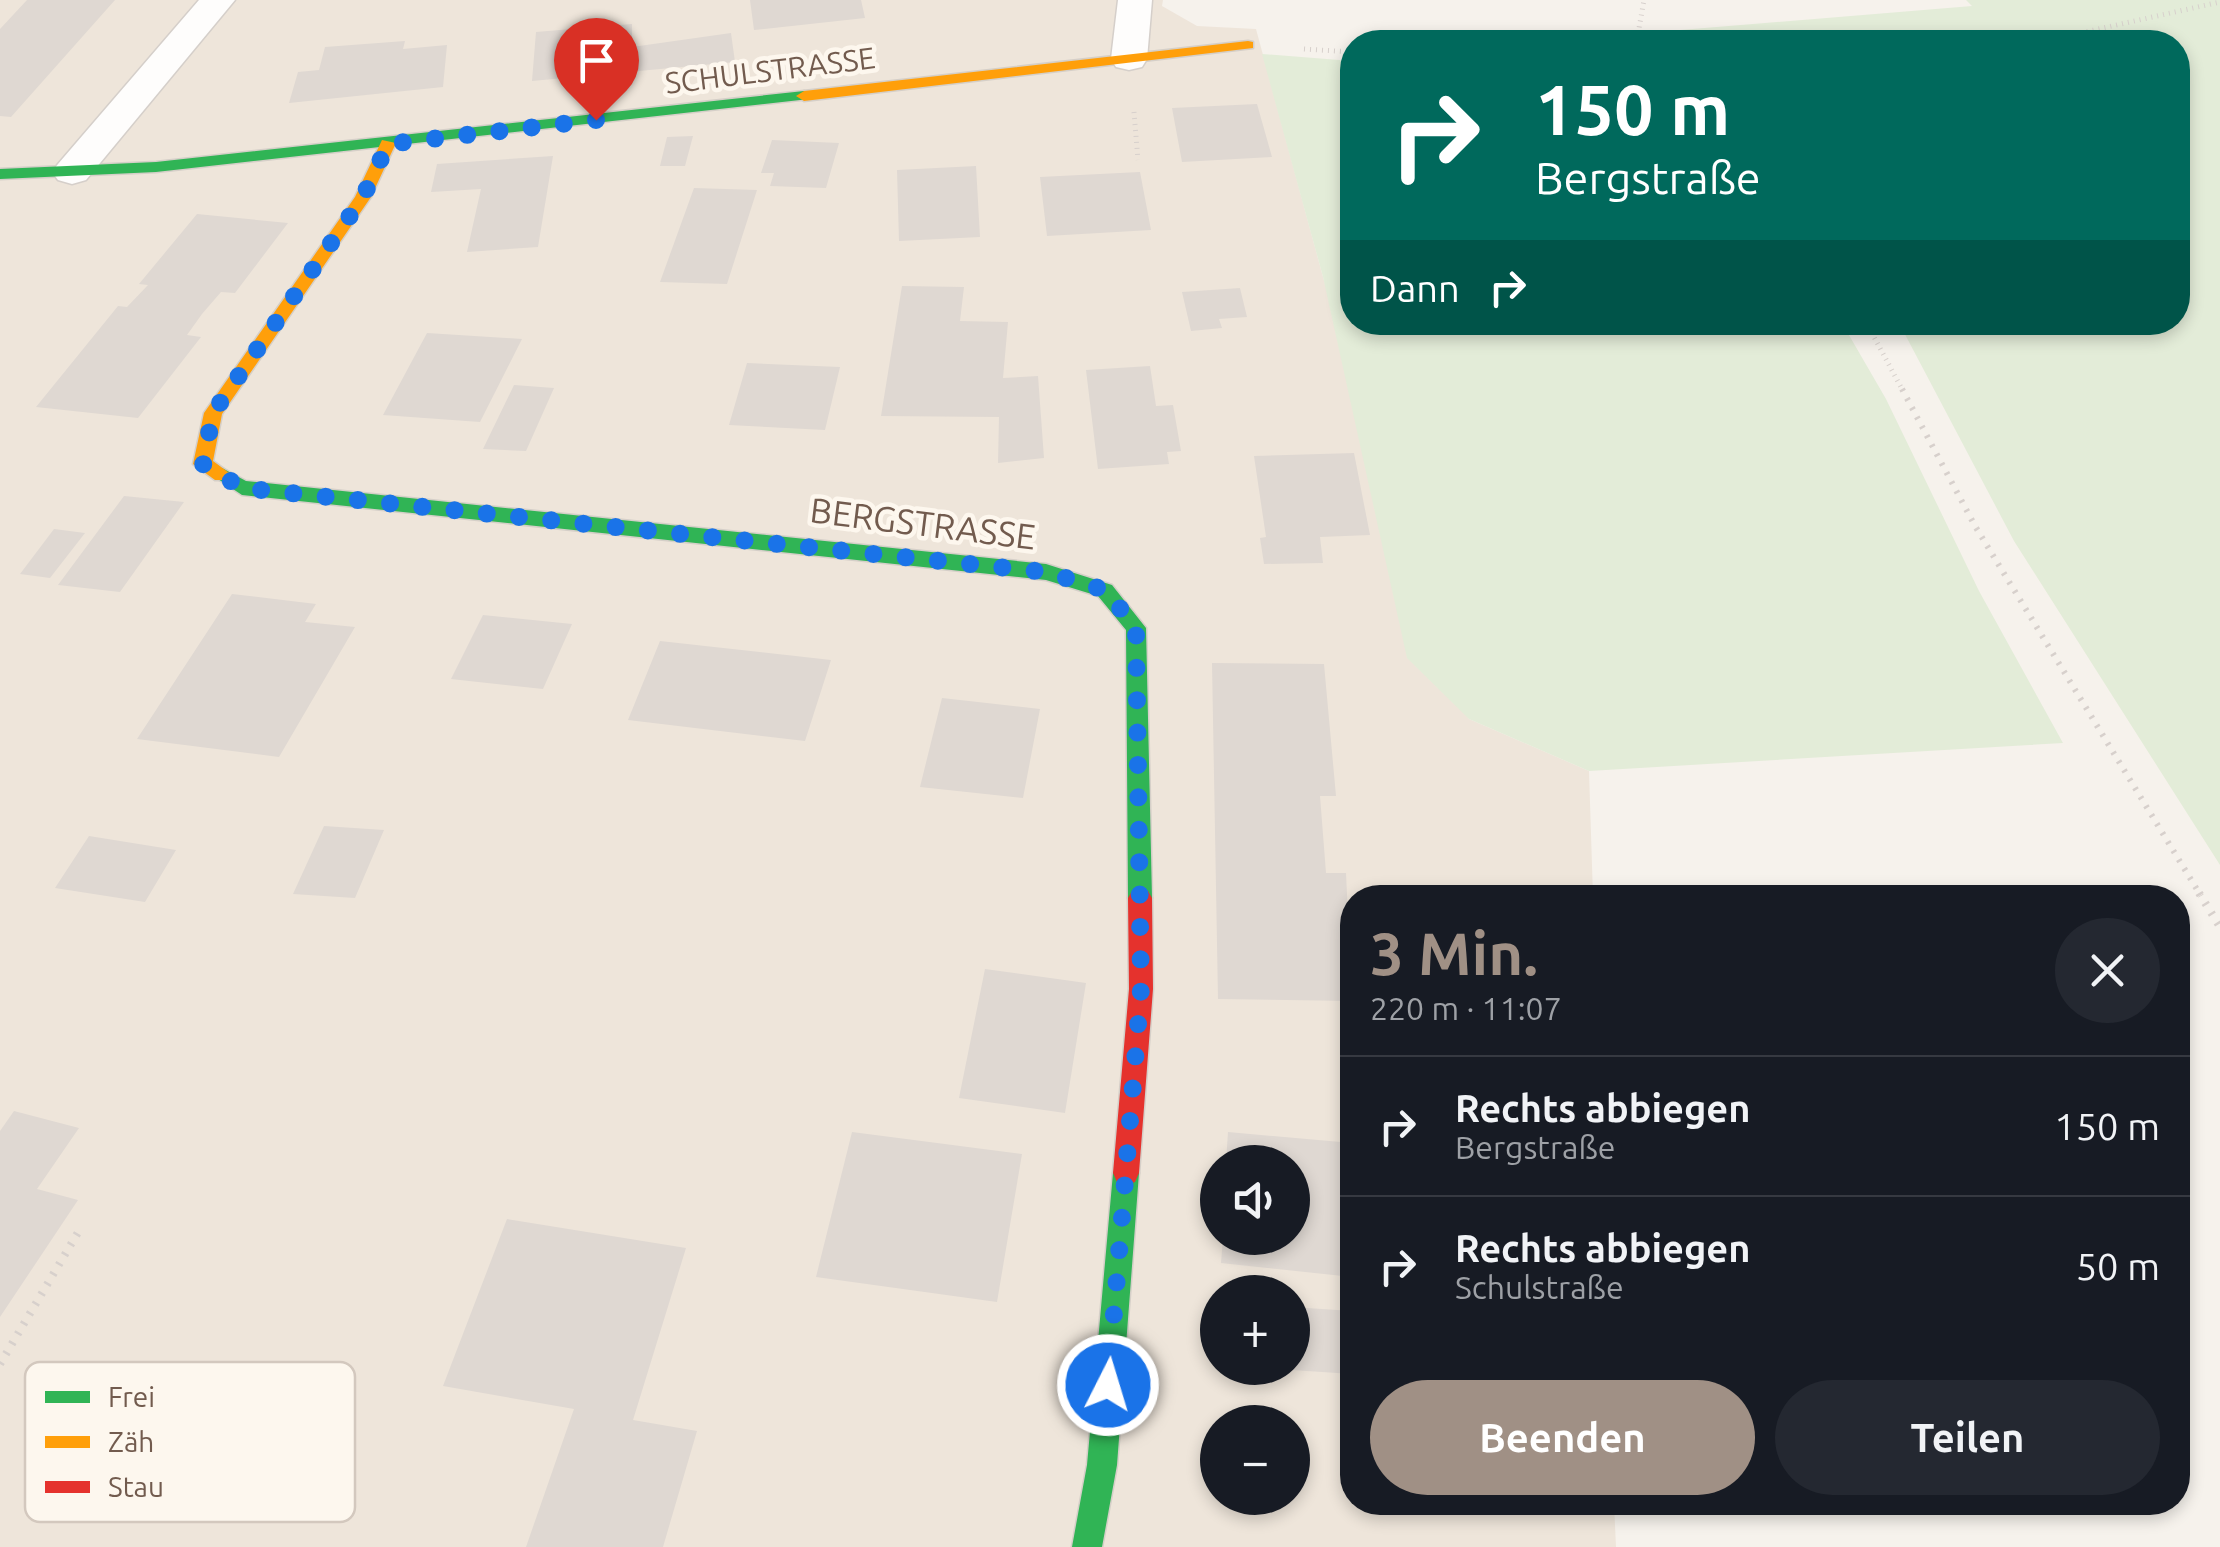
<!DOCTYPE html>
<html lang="de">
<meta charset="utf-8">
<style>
body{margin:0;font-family:Ubuntu,sans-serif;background:#242831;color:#f1f3f6;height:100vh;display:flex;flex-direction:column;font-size:38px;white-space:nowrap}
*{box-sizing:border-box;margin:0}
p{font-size:32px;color:#9ea1a6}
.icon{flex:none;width:55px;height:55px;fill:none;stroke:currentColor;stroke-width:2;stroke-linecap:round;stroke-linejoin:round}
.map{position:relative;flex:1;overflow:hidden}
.panel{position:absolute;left:1340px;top:885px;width:850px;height:630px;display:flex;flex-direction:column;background:#171b24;border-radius:40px;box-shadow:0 5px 15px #0003}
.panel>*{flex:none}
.guide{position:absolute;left:1340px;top:30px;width:850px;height:305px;border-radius:40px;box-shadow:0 5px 15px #0003;background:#00695c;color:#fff;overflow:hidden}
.tools{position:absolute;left:1200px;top:1145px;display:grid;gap:20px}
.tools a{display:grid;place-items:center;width:110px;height:110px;border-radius:50%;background:#171b24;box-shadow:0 5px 15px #0003;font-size:50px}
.pin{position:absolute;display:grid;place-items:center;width:85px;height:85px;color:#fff;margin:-102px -42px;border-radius:50% 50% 50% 0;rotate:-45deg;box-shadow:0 0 10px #0007}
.pin .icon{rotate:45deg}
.me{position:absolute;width:110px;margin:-55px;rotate:5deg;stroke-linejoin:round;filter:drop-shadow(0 0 8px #0008)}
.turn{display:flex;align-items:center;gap:35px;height:210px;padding:0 30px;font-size:45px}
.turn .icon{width:130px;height:130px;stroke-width:2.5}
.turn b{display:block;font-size:70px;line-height:85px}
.then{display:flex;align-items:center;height:95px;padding:0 30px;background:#0003;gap:20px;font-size:38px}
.round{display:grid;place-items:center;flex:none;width:105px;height:105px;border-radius:52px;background:#242831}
.overview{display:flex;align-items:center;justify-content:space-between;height:170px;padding:0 30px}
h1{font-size:60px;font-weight:700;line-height:75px;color:#a09085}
.cta{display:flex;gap:20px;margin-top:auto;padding:20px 30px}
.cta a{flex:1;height:115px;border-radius:60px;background:#a09085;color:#fff;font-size:40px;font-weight:700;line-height:115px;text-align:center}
.cta a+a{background:#242831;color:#f1f3f6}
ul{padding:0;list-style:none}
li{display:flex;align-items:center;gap:30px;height:140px;padding:0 30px;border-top:2px solid #363941}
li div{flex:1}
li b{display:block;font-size:38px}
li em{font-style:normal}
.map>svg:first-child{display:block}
.residential{fill:#eee5da;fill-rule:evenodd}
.green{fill:#e3ecd8}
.building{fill:#dfd8d2}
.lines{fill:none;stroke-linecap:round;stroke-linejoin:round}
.street-casing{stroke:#d5cfca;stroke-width:3}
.fast-casing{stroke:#d5cfc8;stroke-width:3}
.slow-casing{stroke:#d5cfc8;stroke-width:3}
.jam-casing{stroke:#d5cfc8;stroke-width:3}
.path-far2{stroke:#d7d0cc;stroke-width:5;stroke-dasharray:1 5;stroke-linecap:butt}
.path-far1{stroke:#d7d0cc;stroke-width:6;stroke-dasharray:2.5 8;stroke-linecap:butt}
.path{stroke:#d7d0cc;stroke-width:8;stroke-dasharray:2.5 9;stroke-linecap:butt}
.street{fill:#fefdfc;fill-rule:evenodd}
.fast{fill:#30b455;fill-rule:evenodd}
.slow{fill:#ff9f0a;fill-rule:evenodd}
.jam{fill:#e5322d;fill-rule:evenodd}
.route{stroke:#1a73e8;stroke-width:18;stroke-dasharray:0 32.4}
.labels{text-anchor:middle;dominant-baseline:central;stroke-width:9;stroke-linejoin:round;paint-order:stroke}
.far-street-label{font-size:30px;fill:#725b4e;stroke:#fdf7ee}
.street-label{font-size:35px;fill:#725b4e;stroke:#fdf7ee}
.key{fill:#fdf7ee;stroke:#d3c8be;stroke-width:2.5}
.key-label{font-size:28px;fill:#725b4e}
</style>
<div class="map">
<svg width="2220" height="1547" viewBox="0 0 2220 1547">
<rect width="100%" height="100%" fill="#f6f2ec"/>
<path class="residential" d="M0,0H1163L1162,6L1197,26L1256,29L1323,277L1469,719L1589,771L1593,897L1352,898V1502L1614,1503L1616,1547H0ZM1218,1162H1292V1238H1218ZM1218,1292H1292V1368H1218ZM1218,1422H1292V1498H1218Z"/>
<path class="green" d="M1966,0H2220V865L2014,541L1899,323L2178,322V42H1660L1668,31L1972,6Z
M1262,54L1352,61V322L1842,323L1886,399L1979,591L2063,743L1589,771L1469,719L1407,658L1323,277Z"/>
<path class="building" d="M27,0H115L11,117L0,116V29Z
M750,0H861L865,18L754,30Z
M632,24V47L731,33L735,62L532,81L536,32Z
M405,41L403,49L447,45L443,87L289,103L298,72L319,70L325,47Z
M1257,104L1272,157L1182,162L1172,108Z
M693,136L685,166H660L667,137Z
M772,140L839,143L826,188L770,186L774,173H761Z
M553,156L538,247L467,252L481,189L431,192L437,164Z
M976,166L980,237L899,241L897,170Z
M1140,172L1151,230L1047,236L1040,177Z
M694,188L757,190L727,284L660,282Z
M197,214L288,223L235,293L221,292L202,314L187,335L201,337L138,418L36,407L118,306L127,307L148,285L139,284Z
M902,286L964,287L960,321L1008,322L1003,378L1038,376L1044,458L998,463L999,417L881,416Z
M1240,288L1247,317L1219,319L1222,328L1191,331L1182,292Z
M427,333L522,339L480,422L383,415Z
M747,363L840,367L825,430L729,425Z
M1150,366L1156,406L1173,405L1181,451L1167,452L1169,464L1098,469L1086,370Z
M514,385L554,388L526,451L483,449Z
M1354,453L1370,535L1320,537L1323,563L1264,564L1260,538L1266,537L1254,456Z
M124,496L184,502L120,592L58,585Z
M54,529L85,533L50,578L20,574Z
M232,594L316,604L305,622L355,627L279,757L137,739Z
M483,615L572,624L543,689L451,679Z
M660,641L831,660L805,741L628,720Z
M1212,663L1324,664L1336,796H1320L1326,873H1346L1352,1001L1218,999Z
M942,698L1040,709L1023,798L920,787Z
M324,826L384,830L355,898L293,894Z
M89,836L176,850L145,902L55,888Z
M985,969L1086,983L1065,1113L959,1098Z
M14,1111L79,1128L37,1189L78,1200L0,1317V1131Z
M852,1132L1022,1154L997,1302L816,1277Z
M1228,1132L1352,1143V1277L1221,1263L1223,1238H1292V1162H1226Z
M507,1219L686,1248L633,1420L697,1431L663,1547H526L574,1409L443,1386Z
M1292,1307L1352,1311V1374L1292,1370Z"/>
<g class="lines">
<defs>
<path id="street" d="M199,0H235L86,180L72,184L58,180L52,172L58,164Z
M1118,0H1152L1147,59L1142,67L1129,70L1116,67L1111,59Z"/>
<path id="fast" d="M804,91L809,93V99L156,172L0,179V169L156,162Z
M222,468L246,481L1046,564L1112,585L1146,628L1152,898L1148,905L1140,908L1132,905L1128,898L1126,630L1098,596L1046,580L242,495L212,475Z
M1126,1160L1135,1164L1139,1173L1117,1465L1102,1547H1072L1087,1465L1113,1173L1117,1164Z"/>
<path id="slow" d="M1248,41L1253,42V48L804,101L796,96L804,91Z
M382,140L396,143L371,197L222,414L213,461L232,475L229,480H215L193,464L204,413L355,197Z"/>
<path id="jam" d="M1140,888L1148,891L1152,898L1153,989L1139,1173L1135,1182L1126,1186L1117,1182L1113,1173L1129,989L1128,898L1132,891Z"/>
</defs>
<use href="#street" class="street-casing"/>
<use href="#fast" class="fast-casing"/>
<use href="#slow" class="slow-casing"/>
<use href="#jam" class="jam-casing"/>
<path class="path-far2" d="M1519,42L1638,34L1644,0
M2040,42L2220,2
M1304,49L1352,52
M1134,112L1138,160
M1866,322L1903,391"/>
<path class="path-far1" d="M1902,389L1975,526L2201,896"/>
<path class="path" d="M2199,893L2220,927
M0,1364L80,1229"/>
<use href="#street" class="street"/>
<use href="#fast" class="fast"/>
<use href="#slow" class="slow"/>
<use href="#jam" class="jam"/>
</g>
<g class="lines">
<path class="route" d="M596,120L388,144L363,197L213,413L203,464L242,488L1046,572L1105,590L1136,628L1141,989L1108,1385"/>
</g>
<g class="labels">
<g class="far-street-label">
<text transform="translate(770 70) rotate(-7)">SCHULSTRASSE</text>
</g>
<g class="street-label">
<text transform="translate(923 523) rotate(7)">BERGSTRASSE</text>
</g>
</g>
<rect x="25" y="1362" width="330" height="160" rx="15" class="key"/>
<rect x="45" y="1391" width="45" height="12" fill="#30b455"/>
<rect x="45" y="1436" width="45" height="12" fill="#ff9f0a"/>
<rect x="45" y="1481" width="45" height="12" fill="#e5322d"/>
<g class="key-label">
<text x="108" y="1407">Frei</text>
<text x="108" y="1452">Zäh</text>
<text x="108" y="1497">Stau</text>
</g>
</svg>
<div class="tools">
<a><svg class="icon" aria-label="sound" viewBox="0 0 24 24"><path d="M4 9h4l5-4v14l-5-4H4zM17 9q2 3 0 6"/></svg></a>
<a>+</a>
<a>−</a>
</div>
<div class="pin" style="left:596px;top:120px;background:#d93025"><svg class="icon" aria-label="arrive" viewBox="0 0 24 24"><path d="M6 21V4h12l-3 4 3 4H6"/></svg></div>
<svg class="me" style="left:1108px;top:1385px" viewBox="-20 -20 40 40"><circle r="17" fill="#1a73e8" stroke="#fff" stroke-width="3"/><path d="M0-11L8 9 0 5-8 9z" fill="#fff"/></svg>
<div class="guide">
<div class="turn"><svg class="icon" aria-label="right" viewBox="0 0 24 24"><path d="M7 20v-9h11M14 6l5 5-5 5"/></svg><div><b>150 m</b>Bergstraße</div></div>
<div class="then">Dann<svg class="icon" aria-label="right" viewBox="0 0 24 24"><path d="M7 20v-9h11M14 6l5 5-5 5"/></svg></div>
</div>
<section class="panel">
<div class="overview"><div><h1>3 Min.</h1><p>220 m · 11:07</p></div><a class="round"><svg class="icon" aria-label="close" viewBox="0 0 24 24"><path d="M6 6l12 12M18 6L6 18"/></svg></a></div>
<ul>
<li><svg class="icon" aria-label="right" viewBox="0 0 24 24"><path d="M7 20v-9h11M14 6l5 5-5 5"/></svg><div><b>Rechts abbiegen</b><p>Bergstraße</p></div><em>150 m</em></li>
<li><svg class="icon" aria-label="right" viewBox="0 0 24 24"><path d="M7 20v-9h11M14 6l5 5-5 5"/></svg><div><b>Rechts abbiegen</b><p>Schulstraße</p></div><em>50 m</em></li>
</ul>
<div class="cta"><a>Beenden</a><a>Teilen</a></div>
</section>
</div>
